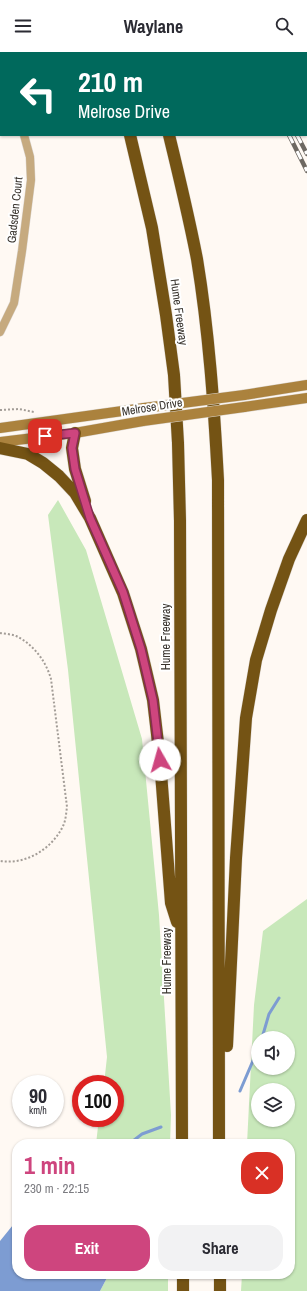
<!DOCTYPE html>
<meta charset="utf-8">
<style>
body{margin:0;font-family:"Archivo Narrow",sans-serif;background:#f2f2f3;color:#2b2b33;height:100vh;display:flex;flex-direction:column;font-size:15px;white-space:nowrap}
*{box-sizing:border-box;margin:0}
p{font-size:13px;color:#7c7c81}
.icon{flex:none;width:22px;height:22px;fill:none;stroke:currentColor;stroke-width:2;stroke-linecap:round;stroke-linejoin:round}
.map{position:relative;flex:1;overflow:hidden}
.details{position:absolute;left:12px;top:1087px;width:283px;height:140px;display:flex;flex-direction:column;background:#fff;border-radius:16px;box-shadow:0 1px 3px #0004}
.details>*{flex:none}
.banner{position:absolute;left:0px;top:0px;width:307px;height:84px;box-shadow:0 1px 3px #0004;background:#00695c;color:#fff;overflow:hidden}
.tools{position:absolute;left:251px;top:979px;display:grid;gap:8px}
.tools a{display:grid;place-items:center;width:44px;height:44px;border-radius:50%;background:#fff;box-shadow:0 1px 3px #0004;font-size:20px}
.speed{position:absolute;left:12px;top:1023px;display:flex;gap:8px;font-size:20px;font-weight:700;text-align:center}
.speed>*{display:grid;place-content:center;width:52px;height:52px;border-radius:50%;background:#fff;box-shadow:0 1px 3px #0004;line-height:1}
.speed small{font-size:10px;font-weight:400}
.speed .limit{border:6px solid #d22;background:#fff;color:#111}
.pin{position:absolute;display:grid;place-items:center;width:34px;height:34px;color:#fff;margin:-17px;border-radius:8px;box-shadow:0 2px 6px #0006}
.me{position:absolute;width:44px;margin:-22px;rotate:353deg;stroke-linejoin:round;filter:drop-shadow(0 0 3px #0008)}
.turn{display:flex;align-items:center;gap:14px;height:84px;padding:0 12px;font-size:18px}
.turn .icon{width:52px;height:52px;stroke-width:2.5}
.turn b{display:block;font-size:28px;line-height:34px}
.round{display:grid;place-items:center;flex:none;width:42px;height:42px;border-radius:16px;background:#f2f2f3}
.summary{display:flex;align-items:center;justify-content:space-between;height:68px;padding:0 12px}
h1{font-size:24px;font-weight:700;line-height:30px;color:#ce457e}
.cta{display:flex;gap:8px;margin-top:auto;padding:8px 12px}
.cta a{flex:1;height:46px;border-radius:16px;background:#ce457e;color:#fff;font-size:16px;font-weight:700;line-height:46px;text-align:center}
.cta a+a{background:#f2f2f3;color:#2b2b33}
header{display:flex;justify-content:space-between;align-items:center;height:52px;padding:0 12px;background:#fff;font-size:18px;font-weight:700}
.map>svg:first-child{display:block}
.green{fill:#c8e8ba;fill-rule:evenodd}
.water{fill:#7d9cd2}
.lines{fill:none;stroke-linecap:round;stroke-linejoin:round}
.stream{stroke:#7d9cd2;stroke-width:3}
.street-casing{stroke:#dbd6d0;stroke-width:9}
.secondary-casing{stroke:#dbd6d0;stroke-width:11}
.highway-casing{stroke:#dbd6d0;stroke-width:13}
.path{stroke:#a39d97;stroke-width:2;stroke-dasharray:2 2;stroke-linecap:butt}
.street{stroke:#c6aa7f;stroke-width:8}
.secondary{stroke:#ab823d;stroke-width:10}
.highway{stroke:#745314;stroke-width:12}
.rail-casing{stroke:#6d6862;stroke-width:4.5}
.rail{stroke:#fff;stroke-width:3;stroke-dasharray:9;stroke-linecap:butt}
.secondary-bridge-casing{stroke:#dbd6d0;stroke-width:11;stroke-linecap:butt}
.secondary-bridge{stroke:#ab823d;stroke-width:10}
.route-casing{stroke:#862d52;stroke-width:10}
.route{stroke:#ce457e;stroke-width:7}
.labels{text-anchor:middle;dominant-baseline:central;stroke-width:4;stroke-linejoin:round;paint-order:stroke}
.street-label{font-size:12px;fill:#39342e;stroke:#fff}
</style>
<header><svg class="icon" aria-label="menu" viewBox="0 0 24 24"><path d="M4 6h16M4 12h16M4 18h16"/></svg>Waylane<svg class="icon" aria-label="search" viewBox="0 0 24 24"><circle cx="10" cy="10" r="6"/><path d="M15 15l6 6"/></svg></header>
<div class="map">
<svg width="307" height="1239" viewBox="0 0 307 1239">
<rect width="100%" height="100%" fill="#fff9f3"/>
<path class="green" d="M58,448L86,498L142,687L159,863L171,1063L170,1092H96L99,1066H115V1032H104L107,1005L68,618L48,463Z
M307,847V1239H241L242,1222H290V1092H247L254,953L263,879ZM258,986H288V1016H258ZM258,1038H288V1068H258Z
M109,1222H168V1239H100Z"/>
<path class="water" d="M17,1168V1222H109L100,1239H0V1189Z"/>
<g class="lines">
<path class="stream" d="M262,986L269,962L279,946
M240,1039L258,997
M129,1092L142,1082L161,1075"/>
<defs>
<path id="street" d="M4,0L5,1
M0,280L14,251L22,199L31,128L30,105L24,83"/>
<path id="secondary" d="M244,343L307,333
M244,355L307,346
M0,376L144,356
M0,390L75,381L143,369"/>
<path id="highway" d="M104,0V1
M144,0L145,1
M130,83L152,176L166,263L174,323L178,391L180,469L182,1092
M169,83C179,124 189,166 197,207C209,280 214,354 218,428L219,1092
M75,381L72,396L75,417L85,449
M0,396L28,402L43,411L59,424L75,441L90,466L123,541L141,597L153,648L160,708L171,851L177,870
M227,994L236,806L246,666L256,608L271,558L289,507L307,468
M183,1222V1239
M220,1222V1239"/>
</defs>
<use href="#street" class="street-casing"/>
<use href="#secondary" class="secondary-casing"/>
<use href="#highway" class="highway-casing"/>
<path class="path" d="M0,358L19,357L34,360
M0,581C5,582 11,582 16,584C33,592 46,609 51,627L67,755C66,761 66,768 63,774C52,797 26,813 0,809"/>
<use href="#street" class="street"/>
<use href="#secondary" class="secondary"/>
<use href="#highway" class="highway"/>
<defs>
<path id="rail" d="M245,0V1
M254,0V1
M289,83L307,119
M297,83L307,102"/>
</defs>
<use href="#rail" class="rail-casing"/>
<use href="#rail" class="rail"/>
<defs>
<path id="secondary-bridge" d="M144,356L244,343
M143,369L244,355"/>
</defs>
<use href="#secondary-bridge" class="secondary-bridge-casing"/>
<use href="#secondary-bridge" class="secondary-bridge"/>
</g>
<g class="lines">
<defs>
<path id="route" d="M45,384L75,381L72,396L75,417L90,466L123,540L141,597L153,648L160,708"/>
</defs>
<use href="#route" class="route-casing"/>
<use href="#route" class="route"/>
</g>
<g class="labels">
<g class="street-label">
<text transform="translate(15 158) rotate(-84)">Gadsden Court</text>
<text transform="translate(179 260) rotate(82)">Hume Freeway</text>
<text transform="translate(152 355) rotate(-9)">Melrose Drive</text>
<text transform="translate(166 585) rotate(-90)">Hume Freeway</text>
<text transform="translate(167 909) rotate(-90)">Hume Freeway</text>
</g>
</g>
</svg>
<div class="tools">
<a><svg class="icon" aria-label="sound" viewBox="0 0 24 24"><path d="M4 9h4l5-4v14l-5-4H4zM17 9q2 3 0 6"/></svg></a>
<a><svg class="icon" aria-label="layers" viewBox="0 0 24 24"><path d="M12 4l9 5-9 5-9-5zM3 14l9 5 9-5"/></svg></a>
</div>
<div class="speed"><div>90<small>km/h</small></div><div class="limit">100</div></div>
<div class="pin" style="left:45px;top:384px;background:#d93025"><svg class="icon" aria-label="arrive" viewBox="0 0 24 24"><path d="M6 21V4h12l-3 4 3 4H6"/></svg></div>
<svg class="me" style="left:160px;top:708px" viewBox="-20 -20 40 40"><circle r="19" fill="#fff"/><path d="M0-13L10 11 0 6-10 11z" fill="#ce457e"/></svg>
<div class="banner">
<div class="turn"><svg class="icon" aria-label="left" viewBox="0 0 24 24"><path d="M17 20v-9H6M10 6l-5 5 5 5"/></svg><div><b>210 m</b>Melrose Drive</div></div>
</div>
<section class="details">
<div class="summary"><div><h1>1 min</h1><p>230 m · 22:15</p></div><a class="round" style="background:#d93025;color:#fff"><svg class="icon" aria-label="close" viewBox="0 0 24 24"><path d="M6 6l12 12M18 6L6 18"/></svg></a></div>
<div class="cta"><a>Exit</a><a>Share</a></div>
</section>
</div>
